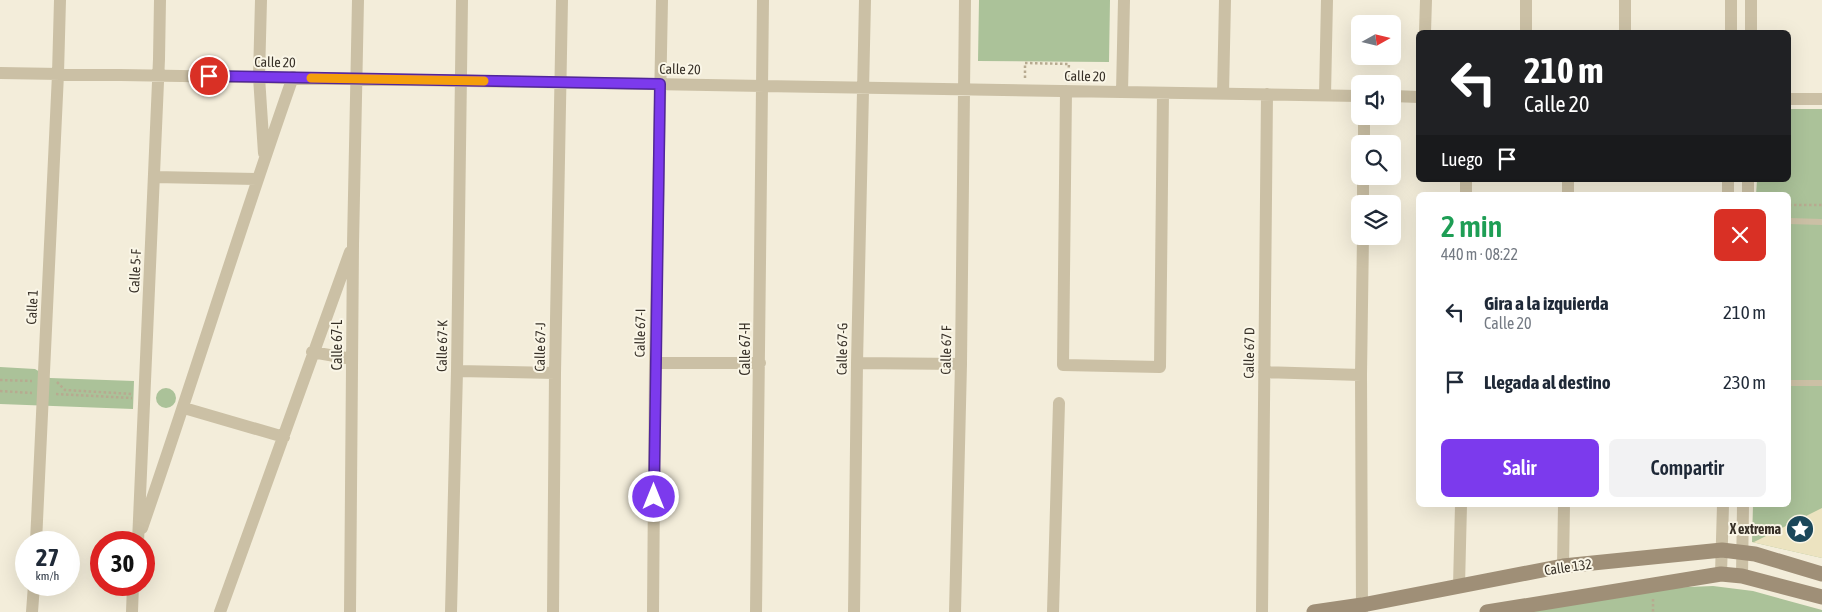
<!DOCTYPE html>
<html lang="es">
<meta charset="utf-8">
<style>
body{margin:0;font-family:"Asap Condensed",sans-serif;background:#f2f2f3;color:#1f2937;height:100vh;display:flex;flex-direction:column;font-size:19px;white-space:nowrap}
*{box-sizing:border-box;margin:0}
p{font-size:16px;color:#747a83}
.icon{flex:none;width:28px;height:28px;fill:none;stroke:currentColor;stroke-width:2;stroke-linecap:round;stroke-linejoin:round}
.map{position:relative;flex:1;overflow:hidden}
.side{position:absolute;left:1416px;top:192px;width:375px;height:315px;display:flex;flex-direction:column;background:#fff;border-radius:8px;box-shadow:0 5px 20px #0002}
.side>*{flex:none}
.guide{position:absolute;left:1416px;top:30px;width:375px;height:152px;border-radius:8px;box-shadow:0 5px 20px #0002;background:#202124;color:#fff;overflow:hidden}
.needle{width:32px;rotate:82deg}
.fabs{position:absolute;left:1351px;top:15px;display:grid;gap:10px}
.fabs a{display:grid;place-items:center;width:50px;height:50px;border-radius:8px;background:#fff;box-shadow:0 5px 20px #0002;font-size:25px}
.speed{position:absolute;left:15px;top:531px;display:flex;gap:10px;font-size:25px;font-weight:700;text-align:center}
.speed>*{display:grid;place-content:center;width:65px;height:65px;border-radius:50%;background:#fff;box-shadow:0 5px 20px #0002;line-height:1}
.speed small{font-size:12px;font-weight:400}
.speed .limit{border:8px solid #d22;background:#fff;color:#111}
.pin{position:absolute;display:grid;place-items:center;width:42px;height:42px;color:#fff;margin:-21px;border:2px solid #fff;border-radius:50%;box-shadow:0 1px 5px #0007}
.me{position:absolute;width:55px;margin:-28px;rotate:0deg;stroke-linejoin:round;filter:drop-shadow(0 0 4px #0008)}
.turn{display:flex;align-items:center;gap:18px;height:105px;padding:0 25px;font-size:22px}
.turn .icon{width:65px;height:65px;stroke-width:2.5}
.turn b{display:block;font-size:35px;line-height:42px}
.then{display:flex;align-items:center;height:48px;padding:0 25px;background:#0003;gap:10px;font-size:19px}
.round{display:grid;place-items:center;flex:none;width:52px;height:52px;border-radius:8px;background:#f2f2f3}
.overview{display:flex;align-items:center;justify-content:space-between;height:85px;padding:0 25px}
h1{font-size:30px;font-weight:600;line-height:38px;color:#1e9e55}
.button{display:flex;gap:10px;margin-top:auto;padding:10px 25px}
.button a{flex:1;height:58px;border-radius:8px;background:#7c3aed;color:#fff;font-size:20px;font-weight:600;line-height:58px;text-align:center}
.button a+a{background:#f2f2f3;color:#1f2937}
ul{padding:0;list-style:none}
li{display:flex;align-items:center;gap:15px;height:70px;padding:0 25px}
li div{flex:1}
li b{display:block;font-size:19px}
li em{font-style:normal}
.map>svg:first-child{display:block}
.green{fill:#abc299}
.plaza{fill:#ece3c0}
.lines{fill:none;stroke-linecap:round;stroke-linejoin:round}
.path{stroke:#b7aa90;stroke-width:2.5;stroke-dasharray:2.5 2.5;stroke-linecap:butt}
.lane{stroke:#cbc0a5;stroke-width:6}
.street{stroke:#cbc0a5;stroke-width:12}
.secondary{stroke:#9f8f77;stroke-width:15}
.route-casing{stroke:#51269a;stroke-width:12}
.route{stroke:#7c3aed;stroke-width:9}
.slow{stroke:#f59e0b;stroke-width:9}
.labels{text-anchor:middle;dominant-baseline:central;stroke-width:4;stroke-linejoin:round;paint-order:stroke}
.street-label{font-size:14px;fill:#373027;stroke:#faf6e7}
.poi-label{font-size:14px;font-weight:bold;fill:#373027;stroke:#faf6e7;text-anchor:end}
</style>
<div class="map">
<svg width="1822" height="612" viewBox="0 0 1822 612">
<rect width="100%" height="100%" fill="#f3edda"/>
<path class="green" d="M979,0H1110L1109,62L978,61Z
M1789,109H1822V558L1752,542L1753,505H1789V195H1756L1757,180H1789Z
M0,367L35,369L50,378L134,381L133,409L0,404Z
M156 398a10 10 0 1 1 20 0a10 10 0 1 1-20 0Z
M1713,586L1753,591L1822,610V612H1527L1664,588Z"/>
<path class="plaza" d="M1822,508V558L1752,542H1754Z"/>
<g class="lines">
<path class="path" d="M1025,78V63L1069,64L1068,79
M1789,205H1822
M0,380L32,381
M57,382L65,390L133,394
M0,391L32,393
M56,394L132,398
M1653,599V612"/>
<path class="lane" d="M1789,221L1822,222
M1789,383H1822"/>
<path class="street" d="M261,0L259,77L264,153
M1425,32L1426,0
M1526,32V0
M1625,32V0
M1731,32V0
M1751,32V0
M0,73L1360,96
M1066,91L1063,365L1160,367L1163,93
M1122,92L1124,0
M1223,94L1225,0
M1325,95L1327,0
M1392,96L1419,97
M1789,99H1822
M1364,144V116
M154,177L257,179
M1466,195V180
M1568,195V180
M1728,195V180
M1748,195V180
M1363,204V176
M312,352L352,359
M655,363H760
M857,363L961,364
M457,371L555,373
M1264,372L1361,375
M184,408L284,437
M142,528C194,378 240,227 293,77
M36,542L58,74L60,0
M138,542L159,59L160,0
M1563,566L1564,505
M1721,574L1723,505
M1742,576L1743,505
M1459,586L1461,505
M32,612L34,585
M132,612L133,585
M220,612L350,252
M350,612L353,244L358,0
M451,612L457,371L462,0
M553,612L555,373L562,0
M653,612L655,363L662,0
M756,612L763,0
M854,612L857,363L865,0
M955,612L961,364L965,0
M1053,612L1059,403
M1262,612L1267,94
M1362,612L1361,375L1363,236"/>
<path class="secondary" d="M1314,612L1362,605L1563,566L1722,550L1755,554L1822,574
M1487,612L1721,574L1742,576L1822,597"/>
</g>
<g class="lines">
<defs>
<path id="route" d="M209,76L660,84L654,497"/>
</defs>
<use href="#route" class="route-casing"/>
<use href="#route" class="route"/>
<path class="slow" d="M311,78L484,81"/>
</g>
<defs>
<symbol id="sight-disc" viewBox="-11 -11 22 22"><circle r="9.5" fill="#1b475a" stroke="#faf6e7"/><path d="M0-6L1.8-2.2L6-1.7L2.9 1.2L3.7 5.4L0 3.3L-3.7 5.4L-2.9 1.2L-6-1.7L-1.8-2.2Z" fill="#fff"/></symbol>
</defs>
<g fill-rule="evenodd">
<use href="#sight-disc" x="1784" y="513" width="32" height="32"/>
</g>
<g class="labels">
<g class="street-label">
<text transform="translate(275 62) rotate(1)">Calle 20</text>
<text transform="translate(680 69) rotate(1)">Calle 20</text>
<text transform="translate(1085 76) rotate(1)">Calle 20</text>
<text transform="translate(135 271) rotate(-87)">Calle 5-F</text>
<text transform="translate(32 307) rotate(-87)">Calle 1</text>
<text transform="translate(640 333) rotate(-89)">Calle 67-I</text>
<text transform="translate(337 345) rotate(-90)">Calle 67-L</text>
<text transform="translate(442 346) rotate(-89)">Calle 67-K</text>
<text transform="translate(540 347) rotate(-89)">Calle 67-J</text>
<text transform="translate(745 349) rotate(-90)">Calle 67-H</text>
<text transform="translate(842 349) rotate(-89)">Calle 67-G</text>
<text transform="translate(946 350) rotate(-89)">Calle 67 F</text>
<text transform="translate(1249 353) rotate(-89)">Calle 67 D</text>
<text transform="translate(1568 567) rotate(-8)">Calle 132</text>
</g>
<g class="poi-label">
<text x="1781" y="529">X extrema</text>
</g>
</g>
</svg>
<div class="fabs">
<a><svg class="needle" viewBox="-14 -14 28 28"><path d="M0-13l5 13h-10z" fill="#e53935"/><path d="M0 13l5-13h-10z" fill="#747a83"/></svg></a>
<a><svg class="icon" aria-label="sound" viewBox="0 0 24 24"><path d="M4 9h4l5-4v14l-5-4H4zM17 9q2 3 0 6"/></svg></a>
<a><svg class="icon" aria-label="search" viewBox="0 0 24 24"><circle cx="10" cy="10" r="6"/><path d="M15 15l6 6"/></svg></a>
<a><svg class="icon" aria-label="layers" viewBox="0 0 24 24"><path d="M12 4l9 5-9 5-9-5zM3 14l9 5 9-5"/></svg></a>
</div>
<div class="speed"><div>27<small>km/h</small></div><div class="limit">30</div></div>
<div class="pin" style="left:209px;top:76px;background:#d93025"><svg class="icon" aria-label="arrive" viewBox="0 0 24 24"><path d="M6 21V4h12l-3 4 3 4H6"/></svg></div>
<svg class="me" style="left:654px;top:497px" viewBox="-20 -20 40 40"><circle r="17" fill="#7c3aed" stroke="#fff" stroke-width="3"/><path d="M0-11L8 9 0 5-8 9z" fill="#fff"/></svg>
<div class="guide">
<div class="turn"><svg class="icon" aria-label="left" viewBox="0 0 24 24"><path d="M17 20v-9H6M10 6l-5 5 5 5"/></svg><div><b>210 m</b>Calle 20</div></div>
<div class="then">Luego<svg class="icon" aria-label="arrive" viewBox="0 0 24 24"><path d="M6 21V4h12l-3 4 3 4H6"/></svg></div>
</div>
<section class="side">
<div class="overview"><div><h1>2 min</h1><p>440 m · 08:22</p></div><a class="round" style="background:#d93025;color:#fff"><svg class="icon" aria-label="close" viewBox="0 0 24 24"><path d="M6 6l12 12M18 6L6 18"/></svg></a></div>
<ul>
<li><svg class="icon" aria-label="left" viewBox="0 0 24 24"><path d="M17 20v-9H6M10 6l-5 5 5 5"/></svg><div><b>Gira a la izquierda</b><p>Calle 20</p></div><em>210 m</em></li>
<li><svg class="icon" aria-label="arrive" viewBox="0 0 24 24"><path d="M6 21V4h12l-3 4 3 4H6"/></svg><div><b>Llegada al destino</b></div><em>230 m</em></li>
</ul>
<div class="button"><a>Salir</a><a>Compartir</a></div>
</section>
</div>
